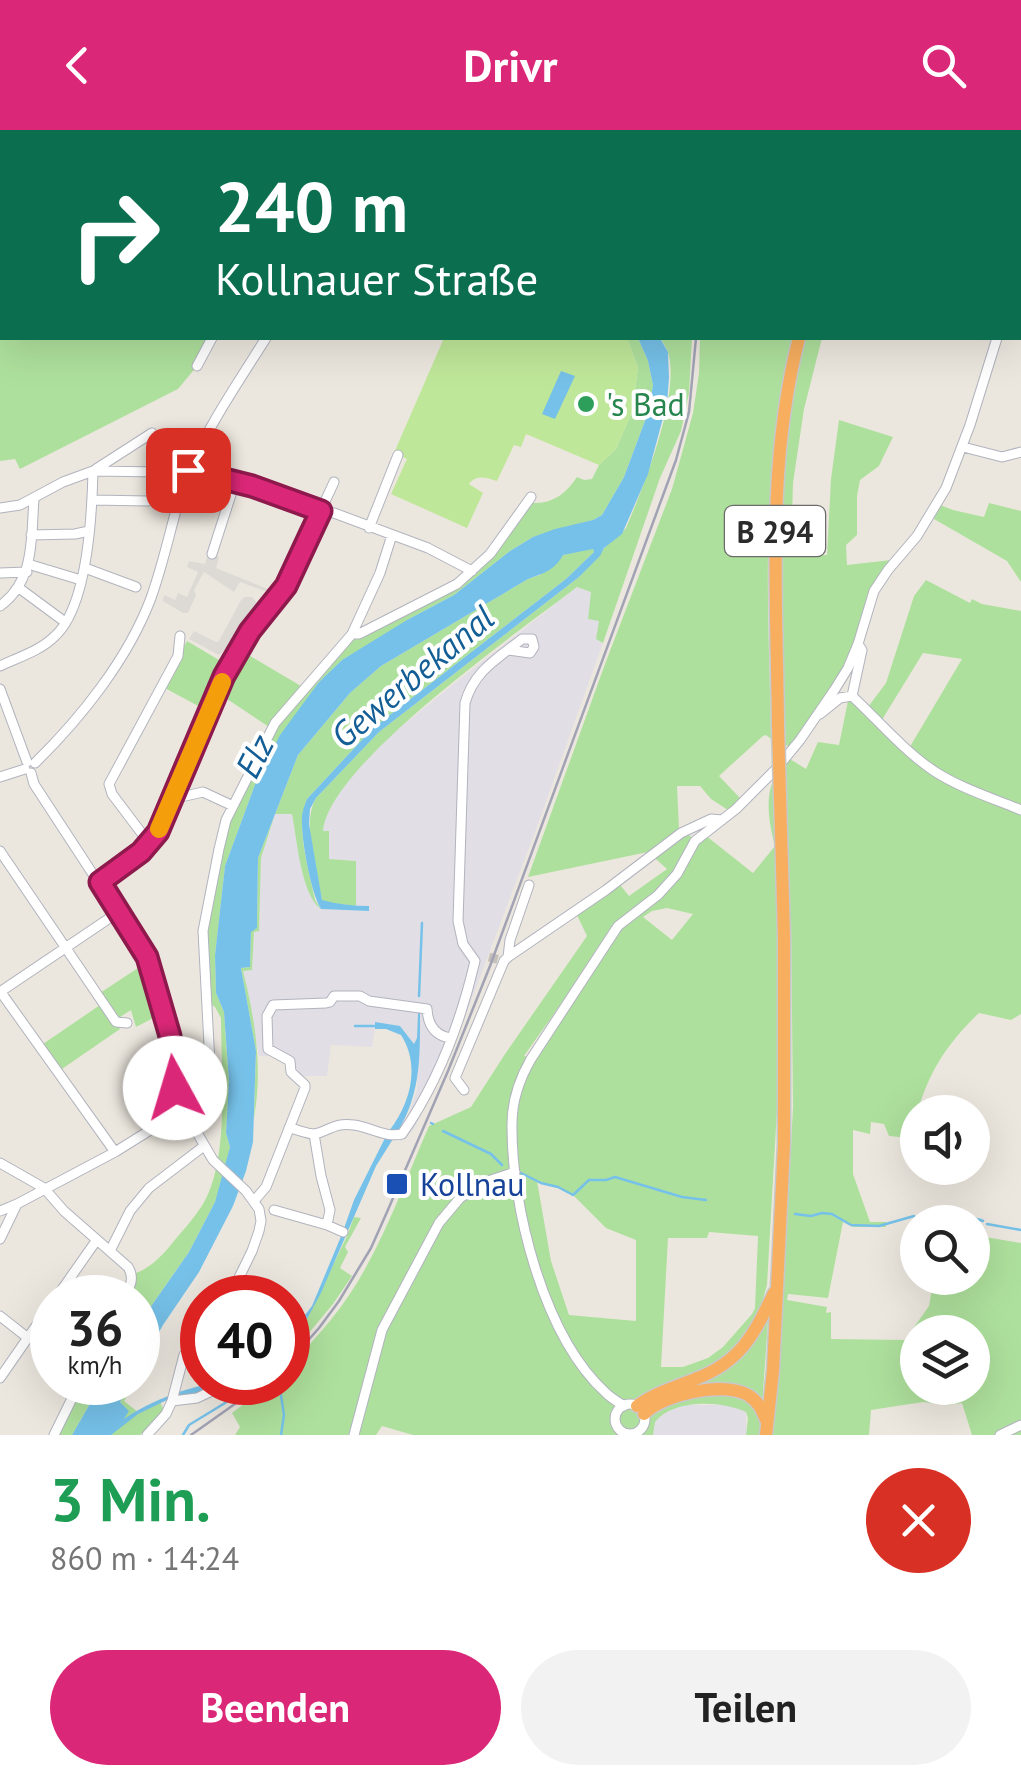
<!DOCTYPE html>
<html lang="de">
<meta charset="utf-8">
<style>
body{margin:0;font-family:"PT Sans",sans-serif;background:#f2f2f2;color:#222;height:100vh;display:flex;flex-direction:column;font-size:38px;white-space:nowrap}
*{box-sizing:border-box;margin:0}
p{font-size:32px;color:#767676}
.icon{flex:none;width:55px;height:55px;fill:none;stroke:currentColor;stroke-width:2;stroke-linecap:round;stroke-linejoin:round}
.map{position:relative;height:1305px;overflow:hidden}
.panel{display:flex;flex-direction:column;background:#fff;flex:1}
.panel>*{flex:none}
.hud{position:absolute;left:0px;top:0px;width:1022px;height:210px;box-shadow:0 10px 40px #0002;background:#0b6e4f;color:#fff;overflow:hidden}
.buttons{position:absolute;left:900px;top:965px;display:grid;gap:20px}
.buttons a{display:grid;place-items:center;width:90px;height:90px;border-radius:50%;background:#fff;box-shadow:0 10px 40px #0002;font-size:50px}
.speed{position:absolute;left:30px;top:1145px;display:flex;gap:20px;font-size:50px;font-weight:700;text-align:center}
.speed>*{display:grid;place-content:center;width:130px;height:130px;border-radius:50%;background:#fff;box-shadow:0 10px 40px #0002;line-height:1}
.speed small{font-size:25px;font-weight:400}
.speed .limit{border:15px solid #d22;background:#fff;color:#111}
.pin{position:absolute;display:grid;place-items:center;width:85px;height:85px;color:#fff;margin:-42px;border-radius:20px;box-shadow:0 5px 15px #0006}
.me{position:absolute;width:110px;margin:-55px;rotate:354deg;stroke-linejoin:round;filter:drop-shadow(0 0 8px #0008)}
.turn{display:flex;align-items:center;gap:35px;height:210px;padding:0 50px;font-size:45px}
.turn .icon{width:130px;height:130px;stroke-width:2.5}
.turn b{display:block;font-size:70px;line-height:85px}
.round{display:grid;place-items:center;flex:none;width:105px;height:105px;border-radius:52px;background:#f2f2f2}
.head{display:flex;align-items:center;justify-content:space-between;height:170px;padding:0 50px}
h1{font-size:60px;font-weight:600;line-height:75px;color:#1e9e55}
.action{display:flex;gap:20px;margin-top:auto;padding:20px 50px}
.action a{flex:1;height:115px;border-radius:60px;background:#db2777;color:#fff;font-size:40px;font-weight:600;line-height:115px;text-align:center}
.action a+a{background:#f2f2f2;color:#222}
header{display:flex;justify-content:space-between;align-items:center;height:130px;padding:0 50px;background:#db2777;color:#fff;font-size:45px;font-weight:600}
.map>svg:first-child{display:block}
.industrial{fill:#e1dee5}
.green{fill:#aee09d;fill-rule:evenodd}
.pitch{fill:#bfe799}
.plaza{fill:#dddad5}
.water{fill:#76c1e9}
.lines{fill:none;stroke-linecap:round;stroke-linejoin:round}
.stream{stroke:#76c1e9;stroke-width:2.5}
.minor-tunnel{stroke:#c5c1ba;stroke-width:9;stroke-dasharray:9 4.5;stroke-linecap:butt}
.minor-casing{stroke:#b1b3be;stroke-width:11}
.highway-casing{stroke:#c8c8c8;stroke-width:15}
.minor{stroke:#fff;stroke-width:9}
.highway{stroke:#f7ae5f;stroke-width:12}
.rail{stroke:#a1a2b4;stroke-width:2.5}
.highway-bridge-casing{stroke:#c8c8c8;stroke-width:15;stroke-linecap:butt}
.highway-bridge{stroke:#f7ae5f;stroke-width:12}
.route-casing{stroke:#8e194d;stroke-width:25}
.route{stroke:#db2777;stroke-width:18}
.slow{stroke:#f59e0b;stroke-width:18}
.leisure-dot{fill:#2e9e5b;stroke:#fff;stroke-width:4}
.transit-dot{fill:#1a4fb4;stroke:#fff;stroke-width:4}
.labels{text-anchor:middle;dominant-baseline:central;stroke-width:8;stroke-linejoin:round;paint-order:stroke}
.shield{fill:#fff;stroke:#6b6b6b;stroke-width:2.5}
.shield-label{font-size:30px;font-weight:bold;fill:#2b2b2b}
.leisure-label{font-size:32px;fill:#27864d;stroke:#fff;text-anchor:start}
.transit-label{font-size:32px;fill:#164399;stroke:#fff;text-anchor:start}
.water-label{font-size:35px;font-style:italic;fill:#145e96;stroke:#fff}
</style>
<header><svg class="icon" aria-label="back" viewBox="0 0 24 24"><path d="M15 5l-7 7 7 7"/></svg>Drivr<svg class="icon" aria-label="search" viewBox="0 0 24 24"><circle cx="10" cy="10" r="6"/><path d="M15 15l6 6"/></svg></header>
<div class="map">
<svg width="1021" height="1305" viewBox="0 0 1021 1305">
<rect width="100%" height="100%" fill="#ece7de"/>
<path class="industrial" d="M577,457L591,462L588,488L600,490L596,509L603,513L538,694L457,908L414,999L402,1011L393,1009L409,983L417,960L420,883H418L417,908L414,914L400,896L376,893L372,917L331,915L327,946H297L282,926H259L243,840L252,839L254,802L259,801L261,728L275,684H292L306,754L321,779L369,781L368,776H356V731L329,729L328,701H323L324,691L338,663L379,615L451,556Z
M682,1275H722L737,1277L746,1282V1305H653L655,1292L659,1286Z"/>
<path class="green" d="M0,0H248L249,2H2V208H212L197,236L178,259L20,339L15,329L0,331Z
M627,208H638L648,231L653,255L649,280L624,347L602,385L593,390L533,407L510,421L454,465L407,490L388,504L342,530L319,552L256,652L225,736L215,825L216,863L224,882L229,951L226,1003L230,1017L223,1047L215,1072L189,1122L138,1195V1168H124L132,1144C148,1141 164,1124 174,1111C184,1099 195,1087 203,1074C230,1029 221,940 221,888L215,877L205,871L203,823L219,719L265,610L352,504L464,452L491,430L530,373C552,374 565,365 577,347L584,350L592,349L599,335L616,319L632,282L638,238Z
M660,208H692L689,263L681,301L660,348L603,513L596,509L599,491L588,489L591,462L577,457C520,501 329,634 323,701H329V729L356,731V776L324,772L322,770C317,741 301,694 316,668L379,602L579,447C589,437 597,426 607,415C613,409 620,405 626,398C643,358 681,264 668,222C666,217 663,212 660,208Z
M700,208H794C784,264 773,320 770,376C765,454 770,532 771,609L766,605L763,606L719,646L740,668L728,680L711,669L700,656H677L679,698L685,701L695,711L705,705L753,743L775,716C770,697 764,669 774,649C778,642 785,635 790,629L806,639L818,612L839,615L848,571L850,568L865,581L886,553L914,466L926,450L970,473L972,469L982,474L1021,481V884L1011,890L979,883C938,922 924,953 910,1008L889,1006L884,994L871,992L870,1004L853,1000V1044L870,1092H886V1097H853L843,1092L828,1168L788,1164L787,1170L827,1177L826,1183L831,1182V1209L905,1210L929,1176L934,1148H972L973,1105L1021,1113V1305H972L962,1273L948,1275L923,1272L871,1280L869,1305H772L783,1171L793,977L791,791L777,790V980L767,1155L758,1186L768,1191L760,1305H746L748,1288L746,1282C721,1270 673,1269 655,1292L653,1305H413L382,1296L376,1305H235L240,1297L232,1283L271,1253L288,1252V1237C317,1208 345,1176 365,1139C390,1094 408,1044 429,996L471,977L505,924L587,806L575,781L617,751L629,766L667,739L648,722L528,747L605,534L672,359L693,283L699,243ZM923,523L962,529L908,620L880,593ZM667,778L693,784L672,810L643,787L652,781ZM622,792L532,928L524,926L556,881L613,794ZM537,1051L558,1057L573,1065L606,1098L636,1110V1191L569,1185L551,1131ZM709,1102L758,1106L755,1178L752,1184L723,1217L708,1228L683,1237H661L668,1108H707ZM918,1202H972V1258H918Z
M804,208H822L804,279L793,353L791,425H827L831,349L839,290L893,307L879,336L860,350L857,366V405L846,415L847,435L891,430L869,460L851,521L842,542L789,617L786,615C784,545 779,476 780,406C781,339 791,273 804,208Z
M989,373L1021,381V452L1007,431L934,389L940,375L953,380L984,387Z
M593,418L594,422L566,449L373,598L307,669C295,699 309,739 315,770L321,779C301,765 297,709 292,684H275L261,728L259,801L254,802L252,840L243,841C255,889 263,938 254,988L256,921L241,838L250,837L251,801L257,798L258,728L298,625L350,563L381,536L528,449L540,445L562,425Z
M187,511L224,533L202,578L161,556Z
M245,523L301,556L269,597L221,565Z
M144,834L159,885L136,897L131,880L117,889L100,863Z
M103,873L120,899L59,941L40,916Z
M354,1087L361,1088L345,1117L348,1122L340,1138L352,1146L333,1174L288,1228V1213L308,1187L347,1106Z
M80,1253H102L72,1305H54Z
M131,1253H135L124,1271L138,1282L160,1272L164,1280L140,1305H104L128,1281L120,1272Z"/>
<path class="pitch" d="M444,208H627L638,238L632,282L616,319L599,335L526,304L521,317L514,315L497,351C486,348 477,344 469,354L483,363L467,398L391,364L407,329L394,323Z"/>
<path class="plaza" d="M209,422L219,427L216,438L280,464L279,466L240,452L234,462L204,442L194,460L196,465L188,483H183L163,471L164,465L175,470L178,463L187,467L198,442L187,437L189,431L205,434Z
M245,467H252L258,474L236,505L237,507L243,511L241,515L235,511L231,513L219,525L189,509L194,501L216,512L219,511L241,470Z"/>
<path class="water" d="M638,208H660L668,222L669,248L667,273L648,344L622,404L604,418L600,426L579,447L379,602L316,668L310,679L309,694L322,770C337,774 353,776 369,776V781L321,779C311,763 302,713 302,693C301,684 304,677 307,669L373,598L566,449L594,422L593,419L563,425C556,439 543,444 528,449L381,536L350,563L298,625L258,728L257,798L251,802L250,837L241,838L256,921L253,1012L246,1041L233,1076L199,1142L163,1195L138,1240V1195L189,1122L215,1072L230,1017L226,1003L229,951L224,882L216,863L215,825L225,736L256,652L280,605L319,552L342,530L407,490L454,465L510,421L533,407L555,399L593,390L602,385L624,347L649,280L653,255L648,231Z
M561,241L575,246L555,289L542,284Z
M418,883H420C420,926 421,963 398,1001H389C410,974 421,936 401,905L386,899H375V892L400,896L414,914L417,908Z
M385,1008L393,1009L376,1036L321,1163L308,1187L288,1213V1207L312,1176L342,1104L354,1070Z
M102,1253H131L120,1272L129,1281L124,1289C150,1271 194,1253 225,1253L198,1263L167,1270L138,1284L111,1305H72Z"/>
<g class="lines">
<path class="stream" d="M419,866L422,793
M355,896H374
M431,993L433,994
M443,1001L491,1024L502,1035
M521,1043L541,1053L558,1057L573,1065L589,1050H606L615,1047L682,1067L706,1070
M795,1084L811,1086L822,1083L832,1084L851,1095L879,1096L914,1086
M930,1090C947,1093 967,1084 983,1091
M987,1094L1021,1100
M279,1252L284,1285L281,1305
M183,1305L189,1295L225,1273L250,1252"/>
<path class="minor-tunnel" d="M489,827L504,831"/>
<defs>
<path id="minor" d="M346,0L350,2
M357,2L358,0
M395,2L397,0
M1005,2L1014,0
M1020,42L1021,41
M1020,53L1021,54
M1020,88L1021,87
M1020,139L1021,138
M1020,181H1021
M197,236L212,208
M963,317L1002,327L1021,322
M173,338L202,342L210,347L252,356L321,381L334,383L428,418L472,441
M96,339L152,303
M93,370L148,371
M0,378L20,375L63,352L93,341L162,342L185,348L210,347
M369,398L398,325
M31,405L75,404L89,401
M212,424L235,352
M28,434L81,450
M85,438L136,457
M0,443L27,442
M19,458L65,492
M0,476C35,451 31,408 34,369
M352,504H359L457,454L490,424L531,367
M0,536C19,527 40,521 55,506C88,476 92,384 93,341
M0,559L27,632
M852,566C879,591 903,620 934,641C960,658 992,668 1021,680
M820,584L840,568L852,566L862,520L858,514
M35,633C81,588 128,529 151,468C165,429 173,387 185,348C207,298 237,254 266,208
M31,643L34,654L147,827L170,906L171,942L175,958L192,994L213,1030L246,1061L259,1079L261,1091L259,1101L252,1121L229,1168
M0,647L25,639
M172,669L203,662L233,676
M149,713L112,664L109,654L178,526L180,506
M0,721L116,892L127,893
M100,752L141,721L158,702L224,547L250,501L286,456L334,352
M508,827L510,810L529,755
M475,831L463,814L458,791L465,573C474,541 497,529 522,509H532L534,517L530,523L508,520
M0,861L115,1022
M0,862L120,781
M464,960L455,948L504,831L508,827L606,760L681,703L711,689L722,690
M192,994L208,974L211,953L203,801L219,719L226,690L275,593L352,504L380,443L392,405
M289,998C296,999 307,1004 314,1004C328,1002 333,992 354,995C370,997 385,1008 402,1004C437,954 461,891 475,831
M314,1004L321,1046L330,1080L327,1095
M0,1033L44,1058L64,1081L128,1137C135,1148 130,1157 124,1168
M254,1071L266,1057L305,958V955L291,942L290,931L268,919L267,886L273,875L326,873L330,872L334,866H360L369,871L427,879C428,895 435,906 451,908
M274,1080L327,1095L343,1102
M0,1081L17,1074L115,1022L184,979
M0,1109L16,1076
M110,1121L130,1081L149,1058L204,1016
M56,1168L96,1111
M0,1186L28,1208
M0,1248L52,1173
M172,1271L197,1268L231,1252
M615 1289a15 15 0 1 1 30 0a15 15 0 1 1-30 0Z
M624,1276C618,1272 611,1268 606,1263C543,1206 511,1075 512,994C512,971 520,948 531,929L618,796L658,765L677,744L695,711L736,679L777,638L800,610L835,559L848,538L858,514L874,461L888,440L917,406L946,358L970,295L997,208
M54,1305L80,1252
M147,1305L166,1284L172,1271L184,1225L202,1201
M354,1305L382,1200L439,1093L460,1068L488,1051L515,1042
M1000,1305L1021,1295"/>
<path id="highway" d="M874,2L875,0
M778,596C777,466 766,335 799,208
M637,1276C655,1263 675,1257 695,1249C741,1232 754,1204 774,1163
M644,1284C664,1264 722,1251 748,1265C758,1271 762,1280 766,1290
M766,1305L773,1241L784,1014V806"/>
</defs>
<use href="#minor" class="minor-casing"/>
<use href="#highway" class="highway-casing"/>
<use href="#minor" class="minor"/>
<use href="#highway" class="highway"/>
<path class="rail" d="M689,2V0
M288,1233L319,1198L339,1171L371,1118L387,1082L448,941L490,836L676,330L689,282L696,208
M191,1305L266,1252"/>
<defs>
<path id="highway-bridge" d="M778,596L784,806"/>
</defs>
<use href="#highway-bridge" class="highway-bridge-casing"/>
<use href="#highway-bridge" class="highway-bridge"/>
</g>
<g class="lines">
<defs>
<path id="route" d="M175,958L171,942L170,906L147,827L100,752L141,722L158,702L224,546L250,501L286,456L321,381L252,356L188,340"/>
</defs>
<use href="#route" class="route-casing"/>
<use href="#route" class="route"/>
<path class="slow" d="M159,699L222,552"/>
</g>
<circle class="leisure-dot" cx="586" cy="274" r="10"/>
<rect class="transit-dot" x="385" y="1042" width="24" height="24" rx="5"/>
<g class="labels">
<rect class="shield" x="725" y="376" width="100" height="50" rx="8"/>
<g class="shield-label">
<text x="775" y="401">B 294</text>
</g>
<g class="leisure-label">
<text x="606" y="274">'s Bad</text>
</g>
<g class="transit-label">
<text x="420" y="1054">Kollnau</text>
</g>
<g class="water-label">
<text transform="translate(412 546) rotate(-40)">Gewerbekanal</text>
<text transform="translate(254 626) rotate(-63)">Elz</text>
</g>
</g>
</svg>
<div class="buttons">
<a><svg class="icon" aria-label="sound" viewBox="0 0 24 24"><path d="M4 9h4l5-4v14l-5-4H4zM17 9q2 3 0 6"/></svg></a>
<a><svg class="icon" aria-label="search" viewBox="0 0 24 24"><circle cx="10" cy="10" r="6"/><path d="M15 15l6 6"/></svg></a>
<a><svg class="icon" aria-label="layers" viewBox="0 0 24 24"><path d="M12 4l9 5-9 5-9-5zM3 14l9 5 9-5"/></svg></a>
</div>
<div class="speed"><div>36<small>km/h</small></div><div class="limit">40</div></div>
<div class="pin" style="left:188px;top:340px;background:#d93025"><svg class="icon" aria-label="arrive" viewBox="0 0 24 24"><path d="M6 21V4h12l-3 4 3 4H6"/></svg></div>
<svg class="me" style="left:175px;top:958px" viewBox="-20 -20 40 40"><circle r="19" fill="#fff"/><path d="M0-13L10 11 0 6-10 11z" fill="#db2777"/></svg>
<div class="hud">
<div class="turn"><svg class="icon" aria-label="right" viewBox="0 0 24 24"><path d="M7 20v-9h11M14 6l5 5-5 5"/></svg><div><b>240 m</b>Kollnauer Straße</div></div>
</div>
</div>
<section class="panel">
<div class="head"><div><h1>3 Min.</h1><p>860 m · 14:24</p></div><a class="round" style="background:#d93025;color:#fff"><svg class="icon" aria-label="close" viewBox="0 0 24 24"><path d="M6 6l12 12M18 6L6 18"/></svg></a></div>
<div class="action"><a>Beenden</a><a>Teilen</a></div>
</section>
